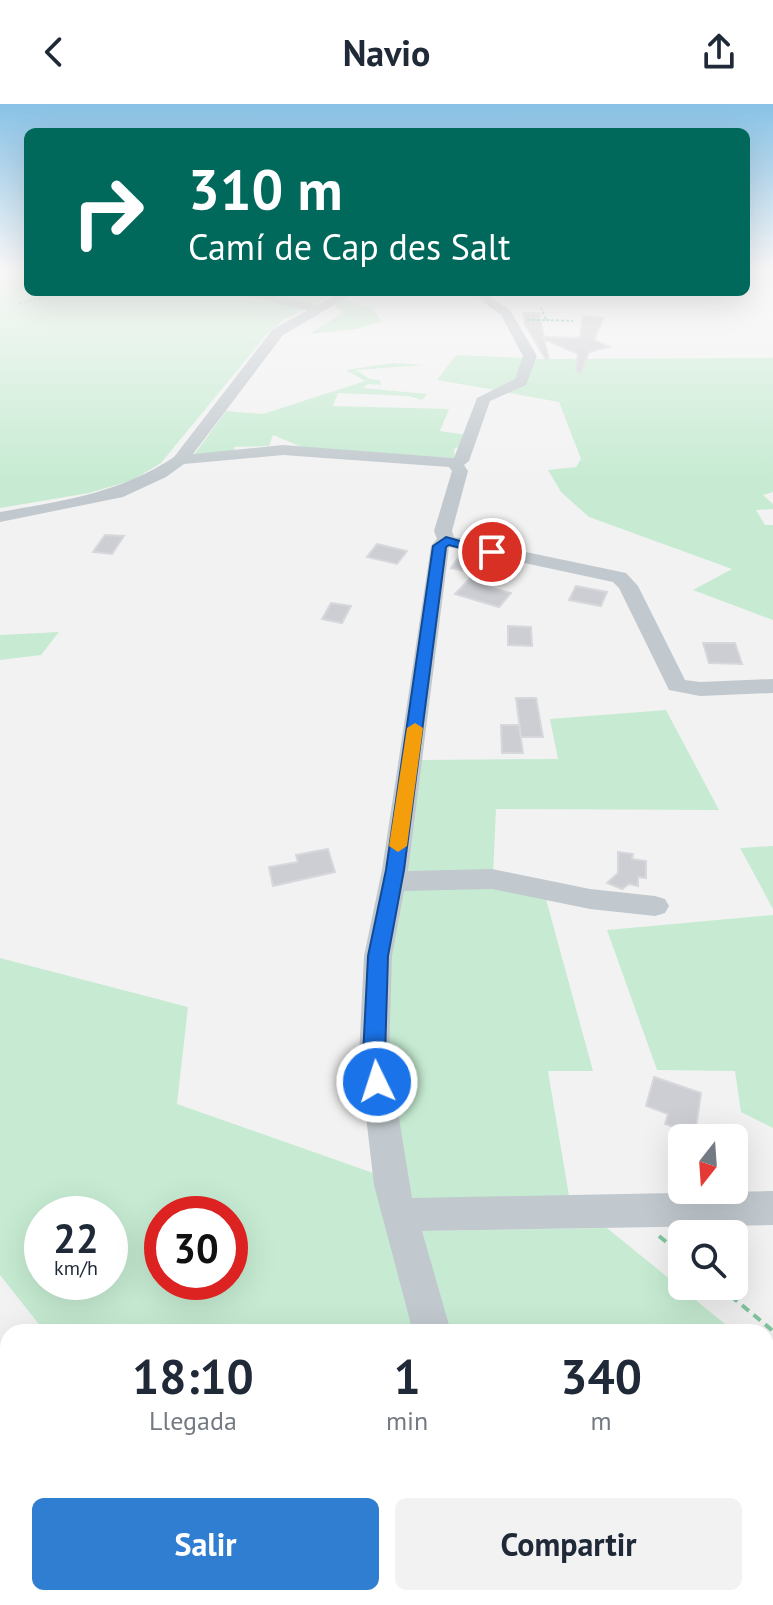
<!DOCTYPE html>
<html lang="es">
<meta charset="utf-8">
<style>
body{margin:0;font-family:"PT Sans",sans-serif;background:#f2f2f3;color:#1f2937;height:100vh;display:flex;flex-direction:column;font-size:30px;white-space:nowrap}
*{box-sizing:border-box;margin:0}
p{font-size:26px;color:#747a83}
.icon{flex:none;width:44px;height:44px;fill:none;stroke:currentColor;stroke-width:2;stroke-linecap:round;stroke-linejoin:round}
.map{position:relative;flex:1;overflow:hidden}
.drawer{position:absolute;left:0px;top:1220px;width:774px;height:282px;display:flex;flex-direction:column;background:#fff;border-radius:24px 24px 0 0;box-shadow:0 8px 32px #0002}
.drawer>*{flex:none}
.banner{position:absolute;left:24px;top:24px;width:726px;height:168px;border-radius:12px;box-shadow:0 8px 32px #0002;background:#00695c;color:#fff;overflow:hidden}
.needle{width:52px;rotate:197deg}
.tools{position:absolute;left:668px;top:1020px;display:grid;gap:16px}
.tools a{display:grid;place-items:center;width:80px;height:80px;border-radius:12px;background:#fff;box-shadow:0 8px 32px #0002;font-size:40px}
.speed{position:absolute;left:24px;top:1092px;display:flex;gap:16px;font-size:40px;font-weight:700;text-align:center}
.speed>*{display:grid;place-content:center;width:104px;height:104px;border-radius:50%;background:#fff;box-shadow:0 8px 32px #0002;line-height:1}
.speed small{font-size:20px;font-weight:400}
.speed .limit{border:12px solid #d22;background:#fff;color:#111}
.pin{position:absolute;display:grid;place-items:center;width:68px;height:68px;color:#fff;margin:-34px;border:4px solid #fff;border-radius:50%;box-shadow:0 2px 8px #0007}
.me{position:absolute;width:88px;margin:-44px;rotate:356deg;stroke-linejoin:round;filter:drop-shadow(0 0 6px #0008)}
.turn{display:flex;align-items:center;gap:28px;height:168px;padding:0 32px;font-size:36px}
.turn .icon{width:104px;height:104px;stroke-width:2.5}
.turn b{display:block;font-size:56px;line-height:68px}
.eta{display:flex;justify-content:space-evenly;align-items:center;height:136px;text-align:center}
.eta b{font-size:48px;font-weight:700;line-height:56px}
.cta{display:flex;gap:16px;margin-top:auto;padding:16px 32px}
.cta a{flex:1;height:92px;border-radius:12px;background:#2f7ed1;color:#fff;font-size:32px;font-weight:700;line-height:92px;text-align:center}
.cta a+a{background:#f2f2f3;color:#1f2937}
header{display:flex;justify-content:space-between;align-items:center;height:104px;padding:0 32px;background:#fff;font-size:36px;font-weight:700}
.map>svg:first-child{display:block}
.green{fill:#c6ebd2;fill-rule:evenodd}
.building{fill:#ccced3;stroke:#d6d8dc;stroke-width:2}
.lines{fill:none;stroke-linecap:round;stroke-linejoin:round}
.path-far1{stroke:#82c6a0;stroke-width:2;stroke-dasharray:3 2;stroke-linecap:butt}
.path{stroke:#82c6a0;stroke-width:4;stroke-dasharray:9 6;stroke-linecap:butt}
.minor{fill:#c1c9ce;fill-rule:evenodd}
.route{fill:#1a73e8;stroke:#114b97;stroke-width:2}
.slow{fill:#f59e0b}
</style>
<header><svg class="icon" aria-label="back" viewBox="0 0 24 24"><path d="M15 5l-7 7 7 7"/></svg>Navio<svg class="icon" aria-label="share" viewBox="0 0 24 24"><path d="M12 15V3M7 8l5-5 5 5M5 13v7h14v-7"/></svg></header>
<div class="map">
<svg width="773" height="1501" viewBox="0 0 773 1501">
<rect width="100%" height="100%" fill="#f3f2f2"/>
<path class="green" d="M0,168H28V188H339L285,215L268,229L161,359L133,376L89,389L0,404Z
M343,196L372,204L382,217L356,225L309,230L344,208L334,201Z
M456,251L525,254L515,277L495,286L437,276Z
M773,254V388L763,391L773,400V405L756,406L765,421H773V516L693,486L732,465L589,413L561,388L548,366L576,363L581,355L559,298L504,288L523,279L536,255Z
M393,259L425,261L356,266L370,275L380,276L381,281L368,280L363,284L427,290L422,296L409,292L338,289L333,302L449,305L440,327L467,331L464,340L454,345L455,354L304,344L273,331L269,342L234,343L236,349L194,351L226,307L263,310L365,277L346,266Z
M59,528L41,551L0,556V531Z
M666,606L719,706L496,705L493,772H400L419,656L558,655L550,615Z
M773,742V805L740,744Z
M492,783L546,795L593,967H548L569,1092L414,1105L383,954L386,858L399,786Z
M773,811V1024L741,1008L735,967L657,966L607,826Z
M0,854L188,903L177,1000L376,1070L416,1228H45L0,1171ZM42,1110H110V1178H42ZM162,1110H230V1178H162Z
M607,1124L735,1228H447L419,1127Z
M766,1253L773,1259V1501H531L524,1494H766Z
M135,1494H481L483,1501H134Z"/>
<path class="building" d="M523,209H539L544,233L580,234L583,212L603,214L594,236L609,243L589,248L581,269L576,268L578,250L544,235L549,255L546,256L525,221Z
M105,431L124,432L112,450L93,448Z
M377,440L407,447L397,460L367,453Z
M460,451L501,459L488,483L511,489L499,503L455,490L475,469L451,464Z
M576,482L607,488L601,502L569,496Z
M331,499L351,502L342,519L322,515Z
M508,522L531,523L532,542L508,541Z
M703,539H735L742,560L709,559Z
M516,594H536L543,633H521Z
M501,621H519L523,649H502Z
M328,745L335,768L273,782L269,763L298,758L296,751Z
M618,748L633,750L632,755L646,757V774L638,773V782L629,780L622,785L607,779L618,769Z
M654,973L701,989L695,1031L665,1020L668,1010L646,1002Z"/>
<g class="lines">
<path class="path-far1" d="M19,200L60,188
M527,216H546L541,204
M546,216L573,217"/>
<path class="path" d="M659,1132L682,1151
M719,1182L773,1227"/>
<path class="minor" d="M234,188H257L317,201L341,188H356L283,231L193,350L283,341L454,354L477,294L515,275L523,252L501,211L479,195L480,188H492L491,194L510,206L537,252L526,281L490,297L469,357L464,361L468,367L452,427L454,433L626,469L638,482L685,576L700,578L773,575V589L700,592L669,586L619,484L613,478L449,443L408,767L492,765L590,785L655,792L665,795L669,802L665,809L655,812L590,805L492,785L404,787L392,852L389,952L412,1094L773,1087V1121L422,1127L451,1228H413L374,1081L359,952L364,852L382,766L431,442L437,435L434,427L452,367L449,363L283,351L184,360L166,373L123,393L0,418V408C62,397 121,389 174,353L273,225L307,207Z
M485,1494H530L533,1501H486Z"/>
</g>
<linearGradient id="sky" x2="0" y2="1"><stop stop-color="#88c2e6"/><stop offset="0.44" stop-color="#faf9f9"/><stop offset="1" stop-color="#faf9f9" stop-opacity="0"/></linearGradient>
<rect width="773" height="378" fill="url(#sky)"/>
<path class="route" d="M446,433L498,448L492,452L449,441L446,443L404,766L388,852L385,952L388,978L385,985L377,987L369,985L363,952L368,852L386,766L433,442Z"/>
<path class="slow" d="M415,619L423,624L407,742L398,748L389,742L407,624Z"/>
</svg>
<div class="tools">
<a><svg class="needle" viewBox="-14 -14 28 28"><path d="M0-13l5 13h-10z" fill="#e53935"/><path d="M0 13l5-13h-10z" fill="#747a83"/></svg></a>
<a><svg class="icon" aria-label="search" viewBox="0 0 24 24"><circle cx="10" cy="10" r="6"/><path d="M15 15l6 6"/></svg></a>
</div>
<div class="speed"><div>22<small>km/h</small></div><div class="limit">30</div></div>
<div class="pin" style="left:492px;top:448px;background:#d93025"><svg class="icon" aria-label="arrive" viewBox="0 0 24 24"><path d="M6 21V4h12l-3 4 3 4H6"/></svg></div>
<svg class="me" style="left:377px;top:978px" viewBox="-20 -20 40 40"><circle r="17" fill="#1a73e8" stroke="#fff" stroke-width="3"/><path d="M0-11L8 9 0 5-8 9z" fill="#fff"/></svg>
<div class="banner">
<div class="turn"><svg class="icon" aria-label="right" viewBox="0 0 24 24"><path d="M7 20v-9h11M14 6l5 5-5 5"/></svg><div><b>310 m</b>Camí de Cap des Salt</div></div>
</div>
<section class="drawer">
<div class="eta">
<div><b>18:10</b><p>Llegada</p></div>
<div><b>1</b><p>min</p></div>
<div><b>340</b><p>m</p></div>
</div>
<div class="cta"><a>Salir</a><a>Compartir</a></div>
</section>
</div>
